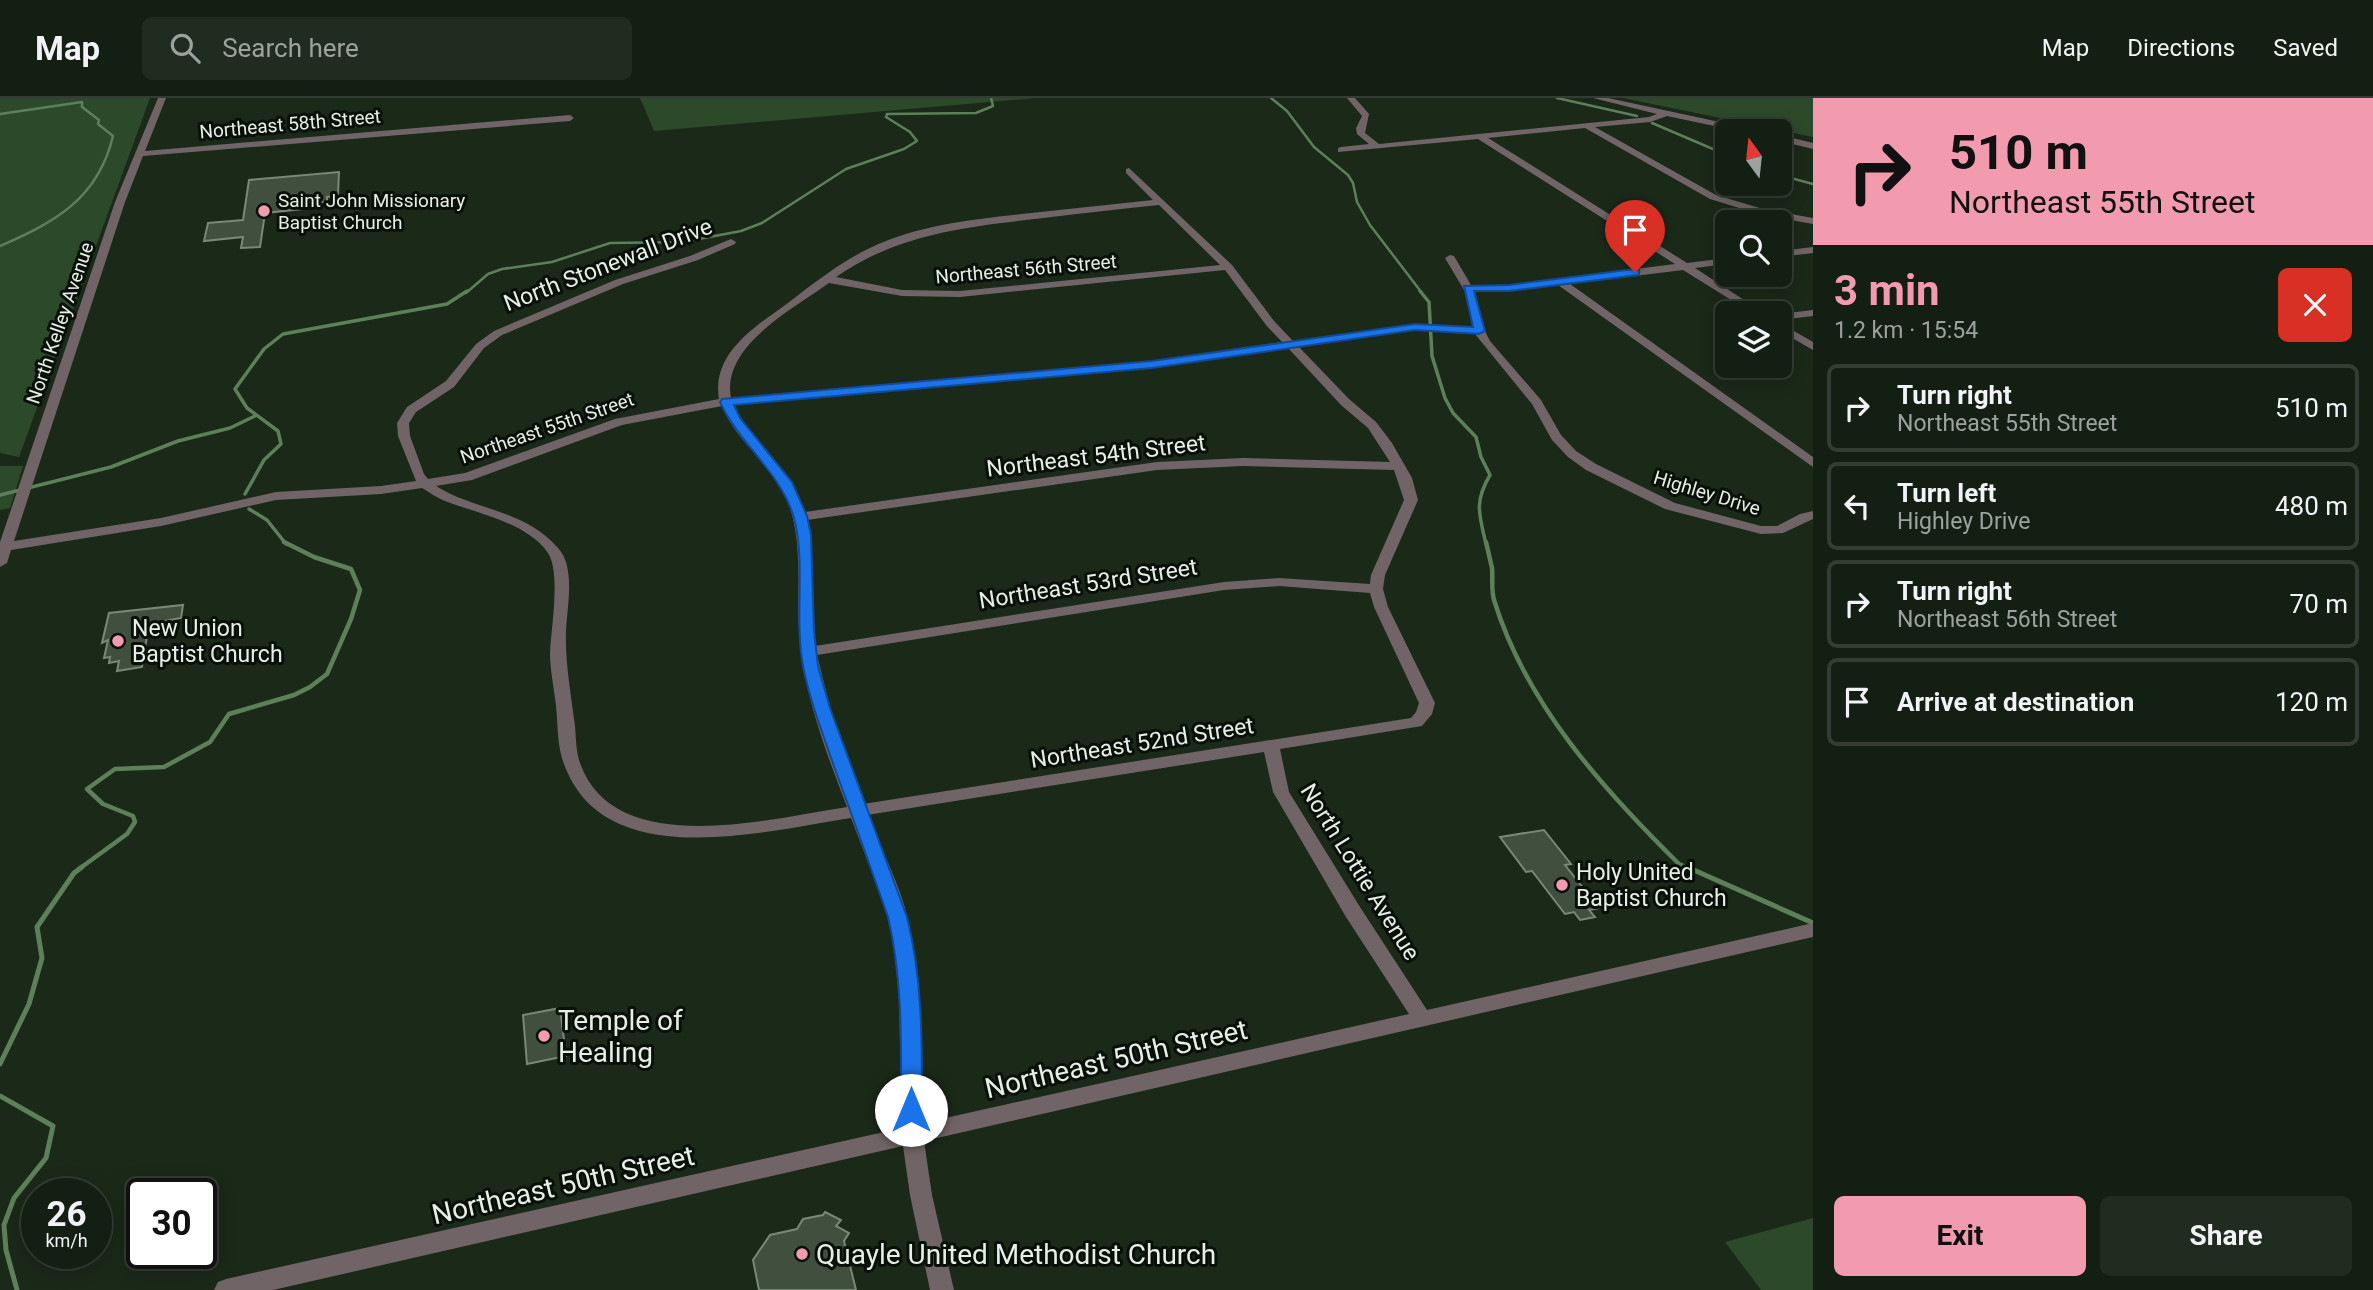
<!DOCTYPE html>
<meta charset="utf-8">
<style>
body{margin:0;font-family:Roboto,sans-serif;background:#212c21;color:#f1f3f6;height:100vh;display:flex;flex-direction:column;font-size:26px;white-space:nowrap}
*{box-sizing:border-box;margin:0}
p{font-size:23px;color:#9da2a0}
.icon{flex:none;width:38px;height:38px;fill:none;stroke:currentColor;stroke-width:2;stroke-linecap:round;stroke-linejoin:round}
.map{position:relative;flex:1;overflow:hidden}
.details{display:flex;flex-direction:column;background:#141f13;width:560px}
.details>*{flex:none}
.hud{background:#f29aae;color:#111;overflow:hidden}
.needle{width:46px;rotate:345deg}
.fabs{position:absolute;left:1715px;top:21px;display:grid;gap:14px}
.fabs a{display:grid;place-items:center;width:77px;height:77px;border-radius:10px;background:#141f13;box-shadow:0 4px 18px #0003,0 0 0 2px #333d33;font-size:35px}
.speed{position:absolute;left:21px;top:1080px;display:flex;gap:14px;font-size:35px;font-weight:700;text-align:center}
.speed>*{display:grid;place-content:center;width:91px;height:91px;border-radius:50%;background:#141f13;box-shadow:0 4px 18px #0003,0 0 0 2px #333d33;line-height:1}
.speed small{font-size:18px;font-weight:400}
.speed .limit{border:4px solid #111;border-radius:10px;background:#fff;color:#111}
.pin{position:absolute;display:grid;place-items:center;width:60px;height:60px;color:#fff;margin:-72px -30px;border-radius:50% 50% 50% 0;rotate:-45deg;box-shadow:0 0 7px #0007}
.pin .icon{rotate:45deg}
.me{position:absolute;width:77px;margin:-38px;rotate:0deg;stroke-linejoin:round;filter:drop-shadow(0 0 5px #0008)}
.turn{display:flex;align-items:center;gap:24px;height:147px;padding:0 21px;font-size:32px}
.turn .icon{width:91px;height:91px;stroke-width:2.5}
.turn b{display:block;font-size:49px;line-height:60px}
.round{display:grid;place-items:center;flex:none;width:74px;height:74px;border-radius:10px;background:#212c21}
.head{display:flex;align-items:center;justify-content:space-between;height:119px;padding:0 21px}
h1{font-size:42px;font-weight:700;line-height:52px;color:#f29aae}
.action{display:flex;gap:14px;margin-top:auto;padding:14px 21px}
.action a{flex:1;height:80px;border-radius:10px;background:#f29aae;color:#111;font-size:28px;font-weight:700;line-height:80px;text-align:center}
.action a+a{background:#212c21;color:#f1f3f6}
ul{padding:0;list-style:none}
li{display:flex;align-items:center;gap:21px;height:88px;margin:0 14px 10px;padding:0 7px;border:4px solid #333d33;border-radius:10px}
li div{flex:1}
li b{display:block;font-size:26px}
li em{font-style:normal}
header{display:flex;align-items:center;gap:42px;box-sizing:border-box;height:98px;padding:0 35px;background:#141f13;border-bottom:2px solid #333d33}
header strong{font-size:33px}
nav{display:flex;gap:38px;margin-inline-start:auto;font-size:24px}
.search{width:490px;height:63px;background:#212c21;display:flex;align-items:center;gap:18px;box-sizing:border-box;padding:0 24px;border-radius:10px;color:#9da2a0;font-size:26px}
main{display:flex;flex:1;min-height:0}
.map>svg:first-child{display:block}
.green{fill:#2c4a2a}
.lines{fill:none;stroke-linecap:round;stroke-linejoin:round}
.stream-far3{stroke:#5d7f5a;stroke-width:2.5}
.stream-far2{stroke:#5d7f5a;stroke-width:3.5}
.stream-far1{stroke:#5d7f5a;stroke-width:4.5}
.stream{stroke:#5d7f5a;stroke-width:5}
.building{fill:#404f3e;stroke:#788976;stroke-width:2}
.minor{fill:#706466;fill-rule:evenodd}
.route{fill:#1a73e8;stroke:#114b97;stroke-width:2}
.poi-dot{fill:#f29aae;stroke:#091009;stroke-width:2.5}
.labels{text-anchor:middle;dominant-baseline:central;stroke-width:6;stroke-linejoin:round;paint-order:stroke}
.far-street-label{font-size:19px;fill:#e6efe5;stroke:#091009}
.far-poi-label{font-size:19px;fill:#e6efe5;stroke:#091009;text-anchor:start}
.street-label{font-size:23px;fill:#e6efe5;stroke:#091009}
.poi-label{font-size:23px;fill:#e6efe5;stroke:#091009;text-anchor:start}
.near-poi-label{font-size:28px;fill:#e6efe5;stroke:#091009;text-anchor:start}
.near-street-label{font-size:28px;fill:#e6efe5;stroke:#091009}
</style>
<header>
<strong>Map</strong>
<div class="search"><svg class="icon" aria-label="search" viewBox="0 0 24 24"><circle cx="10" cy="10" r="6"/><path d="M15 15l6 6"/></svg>Search here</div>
<nav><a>Map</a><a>Directions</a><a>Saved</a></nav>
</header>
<main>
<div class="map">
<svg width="1813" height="1192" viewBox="0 0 1813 1192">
<rect width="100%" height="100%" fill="#1b2919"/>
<path class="green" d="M0,0H150L19,359L0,355Z
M640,0H1035L654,33Z
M1623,0H1813V39Z
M0,368H23L10,410L0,412Z
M1813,1120V1192H1761L1725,1144Z"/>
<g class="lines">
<path class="stream-far3" d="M1271,0L1287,13L1314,49L1348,77L1353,85L1357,104L1370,127L1422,195
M1557,0L1637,18
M0,16L82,4
M1652,25L1727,57
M1780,77L1813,86
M0,148C55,124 98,101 113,38L98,26L99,22L82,9V4
M466,195L488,176L502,171L552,164L610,145L683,144L741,133L762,125L846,71L904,51L917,43L910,34L886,19L887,16L976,15L993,8L991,0"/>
<path class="stream-far2" d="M1420,193L1429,204L1432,258L1445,300L1453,315L1476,339L1481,359L1490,377C1474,404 1479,416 1486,446
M245,396L264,362L281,346L278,333L247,310L235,291L264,251L283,236L447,206L467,193
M0,397L111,369L178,343L230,330L255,318
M249,411L267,422L286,446"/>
<path class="stream-far1" d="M1486,444C1488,453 1490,461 1492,470C1493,480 1491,492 1494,502C1526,606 1603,691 1679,766L1691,771
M79,771L127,736L135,724L133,718L103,706L87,691L115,671L164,669L210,644L229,616L294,597L310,589L327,576L351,521L360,492L351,471L314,459L284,444"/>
<path class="stream" d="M1687,769L1813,825
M0,966L29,906L42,860L37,829L74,775L82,769
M0,998L53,1028L46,1060L14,1100L4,1127L6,1152L17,1192"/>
</g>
<path class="building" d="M339,74L338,98L327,99V104L302,106V111L265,115L260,149L241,150L243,139L204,143L208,125L243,122L249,82Z
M183,507L181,520L164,523L163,530L148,532L142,569L117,573L119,563L109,565L110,559L104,560L108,542L102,545L109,515Z
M1544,732L1571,766L1565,767L1599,810L1589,812L1595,819L1580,822L1574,814L1565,816L1532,773L1526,774L1500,739Z
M560,910L566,958L527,966L523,917Z
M825,1114L841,1122L836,1128L849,1135L844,1143L856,1192H759L753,1162L770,1137L797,1131L803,1121L823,1117Z"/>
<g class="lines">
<path class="minor" d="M158,0H166L145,53L570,17L574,20L570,23L143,58L125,104L14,443L161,420L276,394L381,388L416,383L398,338L397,325L407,309L446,283L476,246L494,233L615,182L690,158L731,141L736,144L735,146L698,162L623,186L502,237L484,250L454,289L416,314L409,325L410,338L424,376L428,381L465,375L615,321L719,301C712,260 747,234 777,213C807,191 836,166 870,150C919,126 977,121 1031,115C1072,111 1112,106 1153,102L1126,75V71L1129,70L1232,167L1274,223L1293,243L1415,226L1473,229L1467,197L1445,160L1450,157L1454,158L1471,187H1509L1675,166L1478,41L1338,54V50L1341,49L1369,46L1357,36L1356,30L1362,18L1347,0H1355L1369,16L1365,35L1379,46L1649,19L1657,16L1593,0H1608L1752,31L1753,33H1738L1667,18L1650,24L1595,29L1716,97L1763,111L1813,120V126L1762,117L1710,101L1585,30L1488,40L1687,165L1727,160V166L1695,170L1764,215H1752L1683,172L1570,186L1813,359V369L1558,187L1509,193H1475L1485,233L1490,243L1541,302L1561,337L1576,353L1596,366L1675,405L1761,428H1777L1800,416L1813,413V421L1783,435L1761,436L1665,411L1586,372L1568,359L1552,342L1532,306L1475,236L1415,232L1299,249L1349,301L1376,324L1392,345L1412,380L1418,402L1385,477L1383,491L1388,509L1435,605L1432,616L1422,628L1280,651L1289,694L1360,809L1427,912L1813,825V839L924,1043L932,1097L954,1192H930L910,1097L903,1048L273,1192H214L218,1184L226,1181L902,1030L899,901L894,846L889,819L851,720C765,733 604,777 564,666C557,649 558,626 556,608C554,590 550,572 550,555C551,530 561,475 548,455C528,425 476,415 445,403C437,400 429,394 422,390L381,396L276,402L161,428L11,452L7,465L0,469V444L115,104ZM1159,107L1220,167L960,193L902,192L836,179C896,137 964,129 1035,121C1076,116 1117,111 1159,107ZM1225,172L1266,227L1282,244L1152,263L731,300C721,248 793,211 829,185L902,198L960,199ZM1288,250L1341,307L1368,330L1390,364L1243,360L1157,364L805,414L787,377L746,328L733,307L1152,269ZM722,308C737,347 777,368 790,410C805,457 794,507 801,554C808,607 828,659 847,709C773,720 614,763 580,665C576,654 576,640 575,628C571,596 565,565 566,533C567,509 576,469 558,450C524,411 476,413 436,388L472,382L622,327ZM1243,368L1394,372L1404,402L1371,477L1370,486L1279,480L1224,484L815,548L812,456L807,422L1157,372ZM1279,488L1370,495L1374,509L1419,605L1416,614L1411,620L863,706L835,629L817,557L1224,492ZM1264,654L1273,694L1346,819L1409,916L923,1025C918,957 923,888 908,822C900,786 881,751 867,717Z
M1780,37L1813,45V51L1780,43Z
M1813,149V155L1780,159V153Z
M1813,212V218L1780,222V216Z
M1780,225L1813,244V252L1780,233Z"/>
</g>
<path class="route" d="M1635,171L1639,172V177L1509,193H1474L1485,233L1479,236L1415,232L1152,270L734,307L740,320L792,384L807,418L811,437L814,533L818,568L830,610L907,819C923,882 922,948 922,1012L919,1018L911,1021L904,1018L901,1012C901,948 903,882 888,819C871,771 854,722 836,674C824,639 810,604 803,568C794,520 806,464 794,420C781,374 739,346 720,304L722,301L1152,263L1415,226L1473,229L1464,188L1509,187Z"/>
<g class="poi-dot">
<circle cx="264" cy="113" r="7"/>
<circle cx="118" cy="543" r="7"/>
<circle cx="1562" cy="787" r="7"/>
<circle cx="544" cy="938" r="7"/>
<circle cx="802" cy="1156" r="7"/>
</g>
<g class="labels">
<g class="far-street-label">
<text transform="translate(290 26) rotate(-5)">Northeast 58th Street</text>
<text transform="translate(1026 171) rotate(-5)">Northeast 56th Street</text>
<text transform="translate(60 225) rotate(-71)">North Kelley Avenue</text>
<text transform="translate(547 330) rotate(-19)">Northeast 55th Street</text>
<text transform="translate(1707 395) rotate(17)">Highley Drive</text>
</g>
<g class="far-poi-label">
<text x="278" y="102">Saint John Missionary<tspan x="278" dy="22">Baptist Church</tspan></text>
</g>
<g class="street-label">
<text transform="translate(608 167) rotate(-21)">North Stonewall Drive</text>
<text transform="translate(1096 358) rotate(-7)">Northeast 54th Street</text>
<text transform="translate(1088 486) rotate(-9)">Northeast 53rd Street</text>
<text transform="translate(1142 645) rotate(-9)">Northeast 52nd Street</text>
<text transform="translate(1360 774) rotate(58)">North Lottie Avenue</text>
</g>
<g class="poi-label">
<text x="132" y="530">New Union<tspan x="132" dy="26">Baptist Church</tspan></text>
<text x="1576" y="774">Holy United<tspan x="1576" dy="26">Baptist Church</tspan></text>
</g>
<g class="near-poi-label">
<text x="558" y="922">Temple of<tspan x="558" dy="32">Healing</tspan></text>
<text x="816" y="1156">Quayle United Methodist Church</text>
</g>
<g class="near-street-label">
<text transform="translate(1116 961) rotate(-13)">Northeast 50th Street</text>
<text transform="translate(563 1087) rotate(-13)">Northeast 50th Street</text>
</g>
</g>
</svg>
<div class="fabs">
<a><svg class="needle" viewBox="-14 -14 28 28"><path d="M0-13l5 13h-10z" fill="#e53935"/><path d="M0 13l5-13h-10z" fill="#9da2a0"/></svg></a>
<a><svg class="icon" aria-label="search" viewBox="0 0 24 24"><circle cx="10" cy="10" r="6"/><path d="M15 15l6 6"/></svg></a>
<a><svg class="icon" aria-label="layers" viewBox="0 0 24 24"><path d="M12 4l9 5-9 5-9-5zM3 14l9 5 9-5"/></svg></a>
</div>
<div class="speed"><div>26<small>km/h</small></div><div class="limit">30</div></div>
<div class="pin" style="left:1635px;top:174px;background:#d93025"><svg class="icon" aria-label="arrive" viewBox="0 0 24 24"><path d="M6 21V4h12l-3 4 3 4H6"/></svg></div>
<svg class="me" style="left:911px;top:1012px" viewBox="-20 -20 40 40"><circle r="19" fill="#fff"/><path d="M0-13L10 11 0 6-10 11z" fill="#1a73e8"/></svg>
</div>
<section class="details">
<div class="hud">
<div class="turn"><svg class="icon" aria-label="right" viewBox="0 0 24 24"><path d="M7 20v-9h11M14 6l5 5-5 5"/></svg><div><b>510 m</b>Northeast 55th Street</div></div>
</div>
<div class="head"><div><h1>3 min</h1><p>1.2 km · 15:54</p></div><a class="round" style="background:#d93025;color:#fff"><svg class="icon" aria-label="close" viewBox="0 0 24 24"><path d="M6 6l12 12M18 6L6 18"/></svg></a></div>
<ul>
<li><svg class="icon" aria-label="right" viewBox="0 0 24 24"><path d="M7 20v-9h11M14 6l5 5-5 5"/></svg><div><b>Turn right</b><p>Northeast 55th Street</p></div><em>510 m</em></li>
<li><svg class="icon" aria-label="left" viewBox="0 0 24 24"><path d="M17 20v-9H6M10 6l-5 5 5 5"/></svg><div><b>Turn left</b><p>Highley Drive</p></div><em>480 m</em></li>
<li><svg class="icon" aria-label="right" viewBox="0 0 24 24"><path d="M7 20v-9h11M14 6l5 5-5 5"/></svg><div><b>Turn right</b><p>Northeast 56th Street</p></div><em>70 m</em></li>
<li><svg class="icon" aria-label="arrive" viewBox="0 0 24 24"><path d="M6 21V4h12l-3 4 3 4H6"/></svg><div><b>Arrive at destination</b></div><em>120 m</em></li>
</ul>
<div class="action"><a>Exit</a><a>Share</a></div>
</section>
</main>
